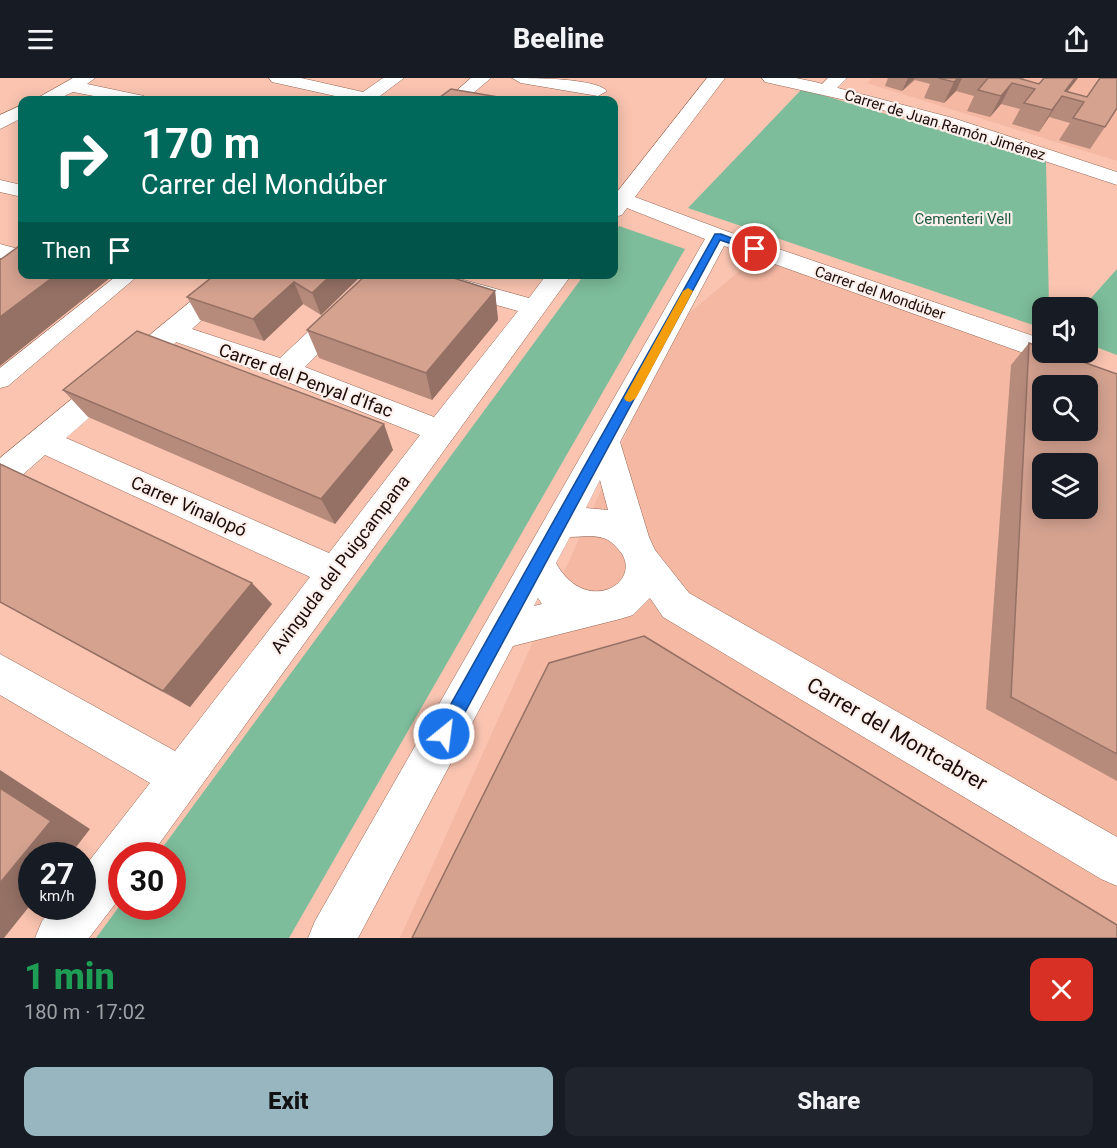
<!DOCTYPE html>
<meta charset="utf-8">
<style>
body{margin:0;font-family:Roboto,sans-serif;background:#20242c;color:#f1f3f6;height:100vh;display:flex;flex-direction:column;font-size:22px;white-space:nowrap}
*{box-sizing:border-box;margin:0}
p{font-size:20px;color:#9ea1a6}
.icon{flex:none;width:33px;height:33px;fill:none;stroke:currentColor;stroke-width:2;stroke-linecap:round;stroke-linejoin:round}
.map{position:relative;height:860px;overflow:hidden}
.details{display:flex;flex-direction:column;background:#171b24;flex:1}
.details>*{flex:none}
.hud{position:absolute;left:18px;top:18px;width:600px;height:183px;border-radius:12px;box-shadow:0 3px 15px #0003;background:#00695c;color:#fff;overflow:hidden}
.buttons{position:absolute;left:1032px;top:219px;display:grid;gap:12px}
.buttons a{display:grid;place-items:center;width:66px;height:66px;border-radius:12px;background:#171b24;box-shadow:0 3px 15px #0003;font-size:30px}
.speed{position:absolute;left:18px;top:764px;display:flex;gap:12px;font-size:30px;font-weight:700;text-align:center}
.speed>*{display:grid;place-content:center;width:78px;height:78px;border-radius:50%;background:#171b24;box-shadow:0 3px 15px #0003;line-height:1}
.speed small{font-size:15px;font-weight:400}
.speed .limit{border:9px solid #d22;background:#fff;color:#111}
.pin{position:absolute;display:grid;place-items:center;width:51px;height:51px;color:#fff;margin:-26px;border:3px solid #fff;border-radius:50%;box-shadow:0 2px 6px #0007}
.me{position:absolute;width:66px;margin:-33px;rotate:29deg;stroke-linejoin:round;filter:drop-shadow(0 0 4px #0008)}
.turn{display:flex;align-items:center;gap:21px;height:126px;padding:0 24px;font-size:27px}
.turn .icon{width:78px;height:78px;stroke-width:2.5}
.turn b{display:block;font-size:42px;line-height:51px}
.then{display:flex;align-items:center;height:57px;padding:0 24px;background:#0003;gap:12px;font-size:22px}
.round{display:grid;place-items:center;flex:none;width:63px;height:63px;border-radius:12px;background:#20242c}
.head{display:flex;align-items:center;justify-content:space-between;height:102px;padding:0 24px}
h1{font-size:36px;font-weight:800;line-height:45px;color:#1e9e55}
.cta{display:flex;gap:12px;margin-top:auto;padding:12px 24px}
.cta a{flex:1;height:69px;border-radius:12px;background:#97b6c0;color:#111;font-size:24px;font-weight:800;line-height:69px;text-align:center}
.cta a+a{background:#20242c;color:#f1f3f6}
header{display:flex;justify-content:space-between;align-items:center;height:78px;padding:0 24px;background:#171b24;font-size:27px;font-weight:800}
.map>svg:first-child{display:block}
.built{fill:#f5b8a3;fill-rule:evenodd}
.green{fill:#7dbd9b}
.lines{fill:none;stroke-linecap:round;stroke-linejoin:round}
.pedestrian-casing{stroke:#956655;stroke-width:1}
.minor-casing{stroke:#956655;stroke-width:1}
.tertiary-casing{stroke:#956655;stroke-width:1}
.pedestrian{fill:#fff;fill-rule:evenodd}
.minor{fill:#fff;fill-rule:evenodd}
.tertiary{fill:#fff;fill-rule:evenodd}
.wall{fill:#b78b7c}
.shaded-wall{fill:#957165}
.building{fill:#d5a290;stroke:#957165;stroke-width:1.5;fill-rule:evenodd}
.route{fill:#1a73e8;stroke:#114b97;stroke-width:1.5}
.slow{fill:#f59e0b}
.labels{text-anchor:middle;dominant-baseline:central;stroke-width:4.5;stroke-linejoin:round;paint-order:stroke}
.far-street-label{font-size:15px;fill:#1d0b06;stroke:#fbf0ec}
.far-park-label{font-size:15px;fill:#1e5a3e;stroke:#fbf0ec}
.street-label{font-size:18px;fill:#1d0b06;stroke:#fbf0ec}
.near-street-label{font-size:21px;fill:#1d0b06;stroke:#fbf0ec}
</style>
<header><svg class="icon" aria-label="menu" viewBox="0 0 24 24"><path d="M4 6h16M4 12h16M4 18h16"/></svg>Beeline<svg class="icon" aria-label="share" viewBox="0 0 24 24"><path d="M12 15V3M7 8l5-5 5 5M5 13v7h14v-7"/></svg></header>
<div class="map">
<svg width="1117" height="860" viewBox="0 0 1117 860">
<rect width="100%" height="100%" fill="#fac4b1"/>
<path class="built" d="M872,0H1117V83L867,5Z
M755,180L1117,306V860H400L675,247ZM1042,308H1088V352H1042ZM1042,386H1088V430H1042Z"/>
<path class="green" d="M802,11L1046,84L1049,229L1042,230V250L688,130Z
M619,148L685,171L289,860H96L121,826L172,828V777H157L584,197L614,196V156Z
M1117,191V277L1088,266V230L1083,229Z"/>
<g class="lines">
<defs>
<path id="pedestrian" d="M119,196H140L8,308L0,310V290Z"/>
<path id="minor" d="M73,0H95L87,6L144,18L147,22H115L73,14L56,22H34Z
M269,0H301L363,14L383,0H404L380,18L383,22H353L272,4Z
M471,0H491L465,22H446Z
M512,0C531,0 596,0 607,13L598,18L521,5Z
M707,0H725L635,119L726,153L1042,261V274H1053L1042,280L1032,278L724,168L620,364L649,459L655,472L689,515L1117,759V808L1101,801L663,539L650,520L633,537L620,541L513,568L358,860H308L315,843L705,161L627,130L622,137L614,139V118ZM600,402L608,432L586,430ZM570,459C581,459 593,457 603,460C608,461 614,466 618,471C647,502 587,541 556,485ZM538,520L542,526L534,528Z
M828,0H847L832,15H820L817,11Z
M22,27V40L0,51V37Z
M0,102L22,107V119L0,114Z
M0,166L22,172V186L0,180Z
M224,196H252L192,251L280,280L370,196H397L305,289L434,339L518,233L403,201L400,196H442L529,220L547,196H572L151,777H122V817L89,860H35L42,843L54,828H82V792L150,705L0,617V576L175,673L310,499L45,377L11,407L0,411V380ZM176,264L275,299L420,357L329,475L66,360Z"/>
<path id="tertiary" d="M762,0H796L815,4L953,40L1117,94V107L939,48L854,24L765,4Z"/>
</defs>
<use href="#pedestrian" class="pedestrian-casing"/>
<use href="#minor" class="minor-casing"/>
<use href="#tertiary" class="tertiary-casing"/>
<use href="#pedestrian" class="pedestrian"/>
<use href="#minor" class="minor"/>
<use href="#tertiary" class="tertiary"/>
</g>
<path class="wall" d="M888,0H1024L1023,2L1039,6L1078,0L1067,14L1087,19L1105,49L1090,71L1059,62L1070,45L1049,39L1039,54L1012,46L1020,31L1001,26L990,39L967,33L974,18L956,13L944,25L924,20L930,6L915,2L902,13L885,8Z
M216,196H363L321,237L303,226L264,263L200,242L187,219Z
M495,213L498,242L432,322L319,280L307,252Z
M1029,265L1117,296V703L986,631L1011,287Z
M63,312L393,372L335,446L88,339Z
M0,386L272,526L190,629L0,524Z"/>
<path class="shaded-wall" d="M908,0H915L902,13Z
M958,0H962L956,13L944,25L954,4Z
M1075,0H1078L1064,18H1062Z
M1012,5L1001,26L990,39L1001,18Z
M1062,18L1049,39L1039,54L1052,32Z
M57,196H115L0,288V239Z
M332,196H363L321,237L312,215Z
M294,204L303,226L264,263L253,241Z
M495,213L498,242L432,322L426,295Z
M384,346L393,372L335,446L321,421Z
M252,505L272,526L190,629L163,613Z
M0,692L90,751L70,777H32V825L4,860H0Z"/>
<path class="building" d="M938,0H958L954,4Z
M988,0H1018L1039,6L1044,0H1075L1065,13L1087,19L1100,0H1117V30L1105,49L1073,40L1084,24L1062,18L1052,32L1024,25L1035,11L1012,5L1001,18L978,12Z
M451,11L516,22H447L439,20Z
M22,166V196H57L0,239V182Z
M216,196H332L312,215L294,204L253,241L187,219Z
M367,196H441L495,213L426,295L307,252Z
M137,253L384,346L321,421L63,312Z
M1029,265L1042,270V274H1055L1117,296V676L1011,619ZM1042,308H1088V352H1042ZM1042,386H1088V430H1042Z
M0,386L252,505L163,613L0,524Z
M644,558L1117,847V860H412L549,585Z
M0,710L51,743L0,805Z"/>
<path class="route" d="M715,156H721L760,171L755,174L720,162L450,662L444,664L438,662L436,656L438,649Z"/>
<path class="slow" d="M688,210L693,213L636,320L630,324L626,323L624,320L683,213Z"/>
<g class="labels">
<g class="far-street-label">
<text transform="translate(945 47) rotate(17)">Carrer de Juan Ramón Jiménez</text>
<text transform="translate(880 215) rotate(19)">Carrer del Mondúber</text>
</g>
<g class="far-park-label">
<text x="963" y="141">Cementeri Vell</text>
</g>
<g class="street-label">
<text transform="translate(306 302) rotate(20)">Carrer del Penyal d'Ifac</text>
<text transform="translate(189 428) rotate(24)">Carrer Vinalopó</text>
<text transform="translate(340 486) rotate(-53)">Avinguda del Puigcampana</text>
</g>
<g class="near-street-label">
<text transform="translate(897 656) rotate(30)">Carrer del Montcabrer</text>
</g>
</g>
</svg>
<div class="buttons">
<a><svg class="icon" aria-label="sound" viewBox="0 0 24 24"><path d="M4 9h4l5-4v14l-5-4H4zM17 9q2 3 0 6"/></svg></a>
<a><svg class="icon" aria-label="search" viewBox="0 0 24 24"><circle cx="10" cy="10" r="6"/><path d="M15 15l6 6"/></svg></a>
<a><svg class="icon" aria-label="layers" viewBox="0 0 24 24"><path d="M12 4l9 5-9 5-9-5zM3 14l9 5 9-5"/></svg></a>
</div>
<div class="speed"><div>27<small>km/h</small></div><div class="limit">30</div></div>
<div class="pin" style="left:755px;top:171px;background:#d93025"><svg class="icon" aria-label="arrive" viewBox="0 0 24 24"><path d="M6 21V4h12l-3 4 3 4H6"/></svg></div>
<svg class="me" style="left:444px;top:656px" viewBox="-20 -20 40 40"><circle r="17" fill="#1a73e8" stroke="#fff" stroke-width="3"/><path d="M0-11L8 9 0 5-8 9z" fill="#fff"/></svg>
<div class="hud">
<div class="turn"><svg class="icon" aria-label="right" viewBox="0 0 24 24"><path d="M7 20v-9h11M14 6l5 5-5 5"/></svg><div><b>170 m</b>Carrer del Mondúber</div></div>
<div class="then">Then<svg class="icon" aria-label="arrive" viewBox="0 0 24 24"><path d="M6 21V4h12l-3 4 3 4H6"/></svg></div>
</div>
</div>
<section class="details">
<div class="head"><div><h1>1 min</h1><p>180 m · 17:02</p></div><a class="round" style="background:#d93025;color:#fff"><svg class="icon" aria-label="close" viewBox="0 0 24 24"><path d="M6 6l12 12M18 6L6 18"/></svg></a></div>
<div class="cta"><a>Exit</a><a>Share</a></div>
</section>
